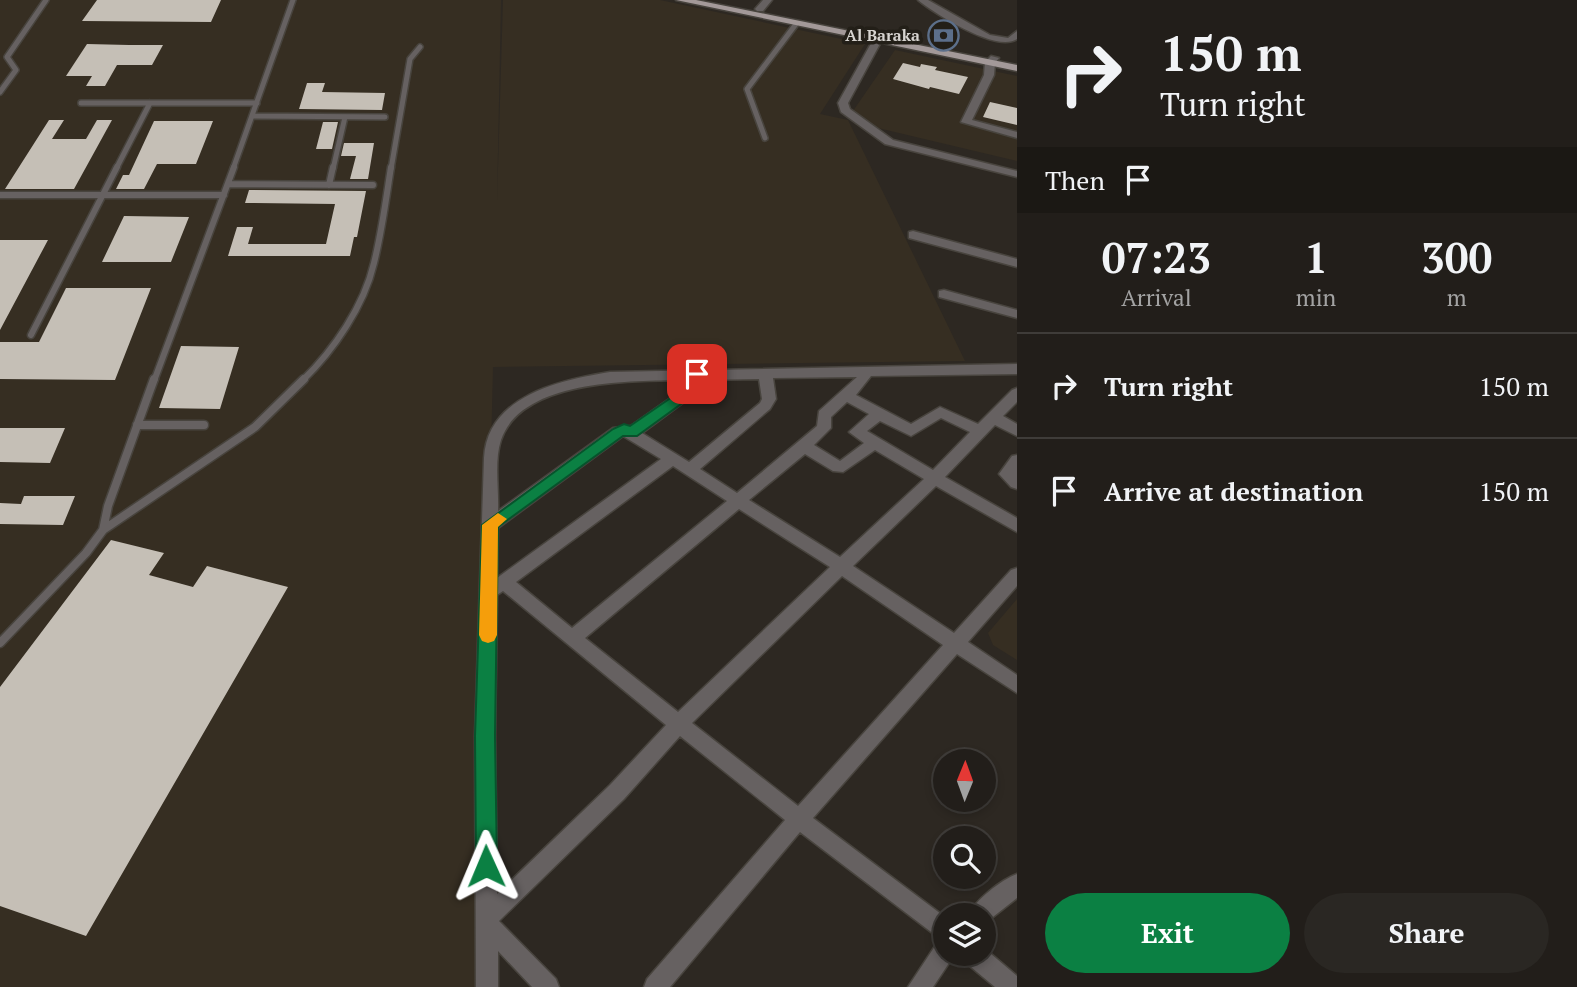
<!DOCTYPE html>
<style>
body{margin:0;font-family:"PT Serif",serif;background:#2a2723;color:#f1f3f6;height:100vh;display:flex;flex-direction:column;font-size:26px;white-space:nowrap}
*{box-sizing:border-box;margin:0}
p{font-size:23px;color:#a2a2a2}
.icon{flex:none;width:38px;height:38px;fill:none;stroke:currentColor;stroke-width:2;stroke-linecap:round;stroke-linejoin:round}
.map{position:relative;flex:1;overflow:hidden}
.sheet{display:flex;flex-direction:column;background:#221e1a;width:560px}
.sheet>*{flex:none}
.banner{background:#221e1a;color:#f1f3f6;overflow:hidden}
.needle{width:46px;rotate:1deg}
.buttons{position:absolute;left:933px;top:749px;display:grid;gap:14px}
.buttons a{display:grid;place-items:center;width:63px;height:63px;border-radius:50%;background:#221e1a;box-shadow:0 4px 10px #0003,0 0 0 2px #3f3c39;font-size:35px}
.pin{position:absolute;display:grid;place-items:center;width:60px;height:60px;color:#fff;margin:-30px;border-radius:14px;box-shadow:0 4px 10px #0006}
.me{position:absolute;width:77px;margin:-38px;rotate:359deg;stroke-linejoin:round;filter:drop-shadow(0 0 5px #0008)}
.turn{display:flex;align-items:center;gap:24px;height:147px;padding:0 28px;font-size:32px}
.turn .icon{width:91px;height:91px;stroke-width:2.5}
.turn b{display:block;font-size:49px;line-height:60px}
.then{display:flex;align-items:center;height:66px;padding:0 28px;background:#0003;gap:14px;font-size:26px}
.eta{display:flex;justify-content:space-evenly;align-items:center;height:119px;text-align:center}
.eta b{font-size:42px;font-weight:800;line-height:49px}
.primary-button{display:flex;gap:14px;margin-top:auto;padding:14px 28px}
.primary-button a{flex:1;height:80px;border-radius:42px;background:#0b8043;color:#fff;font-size:28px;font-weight:800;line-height:80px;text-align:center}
.primary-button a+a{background:#2a2723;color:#f1f3f6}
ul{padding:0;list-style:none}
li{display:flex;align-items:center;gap:21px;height:105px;padding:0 28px;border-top:2px solid #3f3c39}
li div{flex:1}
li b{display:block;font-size:26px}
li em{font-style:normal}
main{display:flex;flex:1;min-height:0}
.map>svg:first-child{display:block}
.built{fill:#362e22}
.building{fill:#c5bfb6}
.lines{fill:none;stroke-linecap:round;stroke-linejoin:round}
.lane-far2-casing{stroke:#48443e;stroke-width:8}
.lane-far1-casing{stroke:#48443e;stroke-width:9}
.lane-casing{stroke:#48443e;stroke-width:11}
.street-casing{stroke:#48443e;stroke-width:3}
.primary-casing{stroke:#48443e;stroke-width:3}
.lane-far2{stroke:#666161;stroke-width:5}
.lane-far1{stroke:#666161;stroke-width:6}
.lane{stroke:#666161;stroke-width:8}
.street{fill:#666161;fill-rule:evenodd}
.primary{fill:#a39999;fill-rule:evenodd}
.route{fill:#0b8043;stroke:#07532c;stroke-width:2}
.slow{fill:#f59e0b}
.labels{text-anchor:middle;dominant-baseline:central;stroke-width:7;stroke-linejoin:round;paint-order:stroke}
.far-poi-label{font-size:16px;font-weight:bold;fill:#d7d4d0;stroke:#231f18;text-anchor:end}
</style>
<main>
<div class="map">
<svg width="1017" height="987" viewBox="0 0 1017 987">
<rect width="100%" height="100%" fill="#2d2822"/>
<path class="built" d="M0,0H501L497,202L503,0H660L865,44L820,114L848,120L965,361L493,367L478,987H0Z
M895,50L1017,76V161L878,128L853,111Z
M1017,599V660L993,645L988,633Z"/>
<path class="building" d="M97,0H221L211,22L82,21Z
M87,44L129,45H163L152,65H117L105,86H86L92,76H66Z
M903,63L920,67L921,64L937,67L935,70L968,77L959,94L930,87L929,89L893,79Z
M307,83H325L322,92L385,93L382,110L299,109Z
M990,102L1017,108V125L983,117Z
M49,120H64L52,139H86L97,120H112L74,189H5Z
M154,121H213L196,164H157L144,189H116L123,175H129Z
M323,122H338L332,149H316Z
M344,143H374L368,179H350L356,156H341Z
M249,190L366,191L357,237H354L350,256H228L237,227H253L248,244H326L335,204L245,203Z
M124,216L189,217L171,262H102Z
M0,240H48L0,330Z
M66,288H151L115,380L0,379V342H39Z
M181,346L239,347L220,409L159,408Z
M0,428H65L50,463L0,462Z
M24,496H75L63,525L0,524V503L21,504Z
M111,540L164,553L149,575L193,587L207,566L288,587L86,936L0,906V687Z"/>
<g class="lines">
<defs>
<path id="lane-far2" d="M0,92L16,70L7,57L46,0
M81,103H257
M252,116L385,117
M765,138L747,89L796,24
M116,169L150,103
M233,169L293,0
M333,169L345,117
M391,169L410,59L420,47"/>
<path id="lane-far1" d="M228,184L373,185
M329,185L333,167
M0,195H224
M31,335L117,167
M154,381L234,167
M302,381C334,350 364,306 374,263C382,231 386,199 391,167"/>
<path id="lane" d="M137,425H204
M103,530L255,427L304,379
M0,643L86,553L103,530L108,506L154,379"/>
<path id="street" d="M763,0H772L763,11H757L755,9Z
M918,0H928L990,35L1008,38L1017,31V39C997,53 935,14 918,0Z
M874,38L882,40L848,103L850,109L893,140L1017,171V177L885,144L841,112L838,103Z
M991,56L999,58L995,63L994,75L972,120L1017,132V138L961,122L984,75L985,62Z
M913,231L1017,259V267L909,238V232Z
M944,290L1017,310V318L939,297V291Z
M1017,364V374L871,376L856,395L911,424L940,407L978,424L1012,390L1017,388V402L1003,416L1017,424V436L995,425L945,477L1017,518V532L936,486L853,566L954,633L1011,570L1017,568V586L968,642L1017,675V693L957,654L813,818L945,917V954H955L933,987H908L937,943L943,941L800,832L670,987H644L647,979L785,820L680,736L624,799L499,921L556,979L559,987H532L498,951V987H476L475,736L484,458C487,396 560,380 610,372ZM857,377L819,411L817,426L737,493L700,469L770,409L776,399L773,378ZM759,379L762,399L760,403L689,462L642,433L692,396L701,380ZM687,380L682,390L631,426L613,428L498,511C499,489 494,461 501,440C522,378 635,381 687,380ZM847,402L869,414L849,432L864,443L840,461L814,445L831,428V417ZM941,418L970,432L933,470L867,431L880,421L911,436ZM623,436L661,459L497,578L498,528ZM875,450L924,479L840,557L749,500L805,454L833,471L843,472ZM673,466L727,501L572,628L516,582ZM739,509L830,567L678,712L585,638ZM842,576L943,645L798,806L692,723ZM503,591L666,725L610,785L497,894L495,736L497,595Z
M1017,455V489L1011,487L999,474L1012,456Z
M1017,874V898L984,924V915H969C975,900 1001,880 1017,874Z
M984,948L1017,976V987H995L965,962L962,954H984Z"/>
<path id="primary" d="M676,0H696L1017,65V71Z"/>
</defs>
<use href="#lane-far2" class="lane-far2-casing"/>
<use href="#lane-far1" class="lane-far1-casing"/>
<use href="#lane" class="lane-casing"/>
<use href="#street" class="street-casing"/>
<use href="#primary" class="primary-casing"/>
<use href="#lane-far2" class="lane-far2"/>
<use href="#lane-far1" class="lane-far1"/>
<use href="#lane" class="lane"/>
<use href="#street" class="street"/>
<use href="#primary" class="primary"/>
</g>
<path class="route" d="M697,370L704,374L692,396L637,436H623L498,527L495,736L497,866L494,873L486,876L479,873L476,866L475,736L482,525L613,429L624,424L630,426L682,390L692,371Z"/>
<path class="slow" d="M498,513L507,519L498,527L497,635L494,641L488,643L482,641L479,635L482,525Z"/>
<defs>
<symbol id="bank-ring" viewBox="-11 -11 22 22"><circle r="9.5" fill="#231f18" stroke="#5c6f8a" stroke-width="1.5"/><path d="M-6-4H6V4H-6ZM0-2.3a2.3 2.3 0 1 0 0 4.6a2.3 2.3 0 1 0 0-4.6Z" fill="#5c6f8a"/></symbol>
</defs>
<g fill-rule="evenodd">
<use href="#bank-ring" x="926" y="18" width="35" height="35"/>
</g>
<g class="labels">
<g class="far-poi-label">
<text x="920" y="35">Al Baraka</text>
</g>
</g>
</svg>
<div class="buttons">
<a><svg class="needle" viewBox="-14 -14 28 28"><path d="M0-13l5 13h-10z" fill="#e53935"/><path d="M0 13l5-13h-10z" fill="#a2a2a2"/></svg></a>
<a><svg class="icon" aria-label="search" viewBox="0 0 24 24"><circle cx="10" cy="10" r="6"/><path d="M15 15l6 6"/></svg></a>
<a><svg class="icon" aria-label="layers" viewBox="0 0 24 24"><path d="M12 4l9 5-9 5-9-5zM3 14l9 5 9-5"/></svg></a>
</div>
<div class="pin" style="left:697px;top:374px;background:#d93025"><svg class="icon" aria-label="arrive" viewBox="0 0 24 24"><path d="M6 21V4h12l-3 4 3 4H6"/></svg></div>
<svg class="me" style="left:486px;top:866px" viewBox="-20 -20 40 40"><path d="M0-17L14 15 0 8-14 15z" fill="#0b8043" stroke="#fff" stroke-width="4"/></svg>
</div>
<section class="sheet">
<div class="banner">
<div class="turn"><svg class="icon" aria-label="right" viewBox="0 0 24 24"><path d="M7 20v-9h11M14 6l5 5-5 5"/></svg><div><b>150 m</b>Turn right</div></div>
<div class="then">Then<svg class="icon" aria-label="arrive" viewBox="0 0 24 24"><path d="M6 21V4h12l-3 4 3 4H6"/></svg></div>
</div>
<div class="eta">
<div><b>07:23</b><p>Arrival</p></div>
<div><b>1</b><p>min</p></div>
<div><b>300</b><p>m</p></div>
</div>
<ul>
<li><svg class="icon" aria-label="right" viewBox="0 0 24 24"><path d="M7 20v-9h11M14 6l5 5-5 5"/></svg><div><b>Turn right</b></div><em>150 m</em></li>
<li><svg class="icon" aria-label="arrive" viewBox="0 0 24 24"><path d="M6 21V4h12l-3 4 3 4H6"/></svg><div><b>Arrive at destination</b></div><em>150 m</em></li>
</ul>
<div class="primary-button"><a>Exit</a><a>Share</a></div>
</section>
</main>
